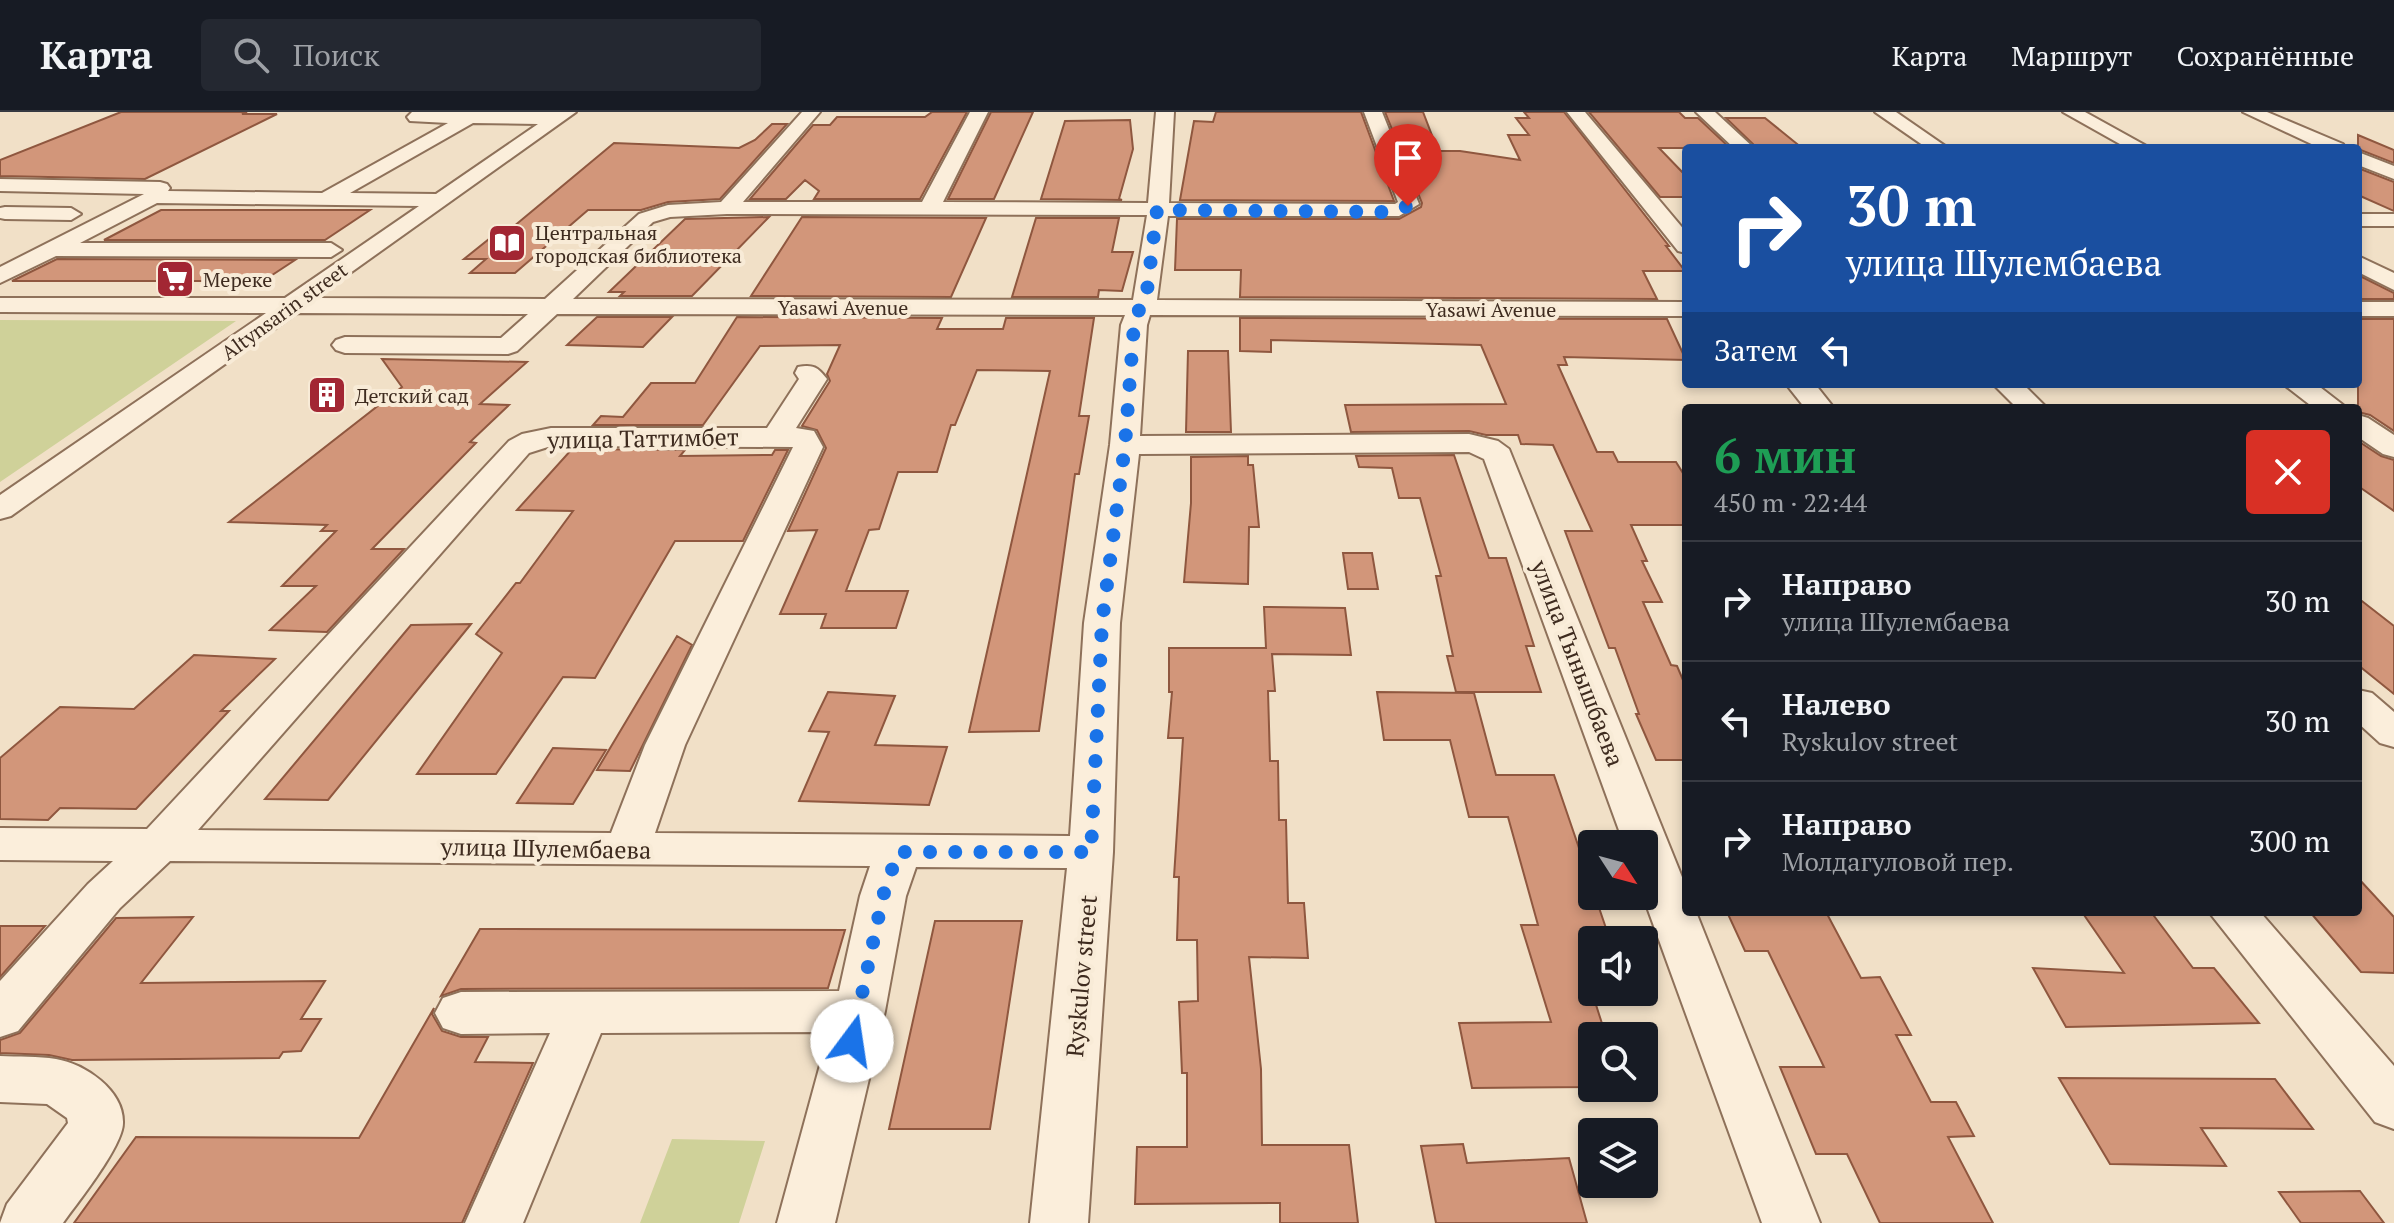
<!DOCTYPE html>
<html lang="ru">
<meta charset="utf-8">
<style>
body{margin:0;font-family:"PT Serif",serif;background:#242831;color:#f1f3f6;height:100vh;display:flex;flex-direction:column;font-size:30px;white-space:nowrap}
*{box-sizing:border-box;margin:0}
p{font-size:26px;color:#9ea1a6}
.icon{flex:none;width:44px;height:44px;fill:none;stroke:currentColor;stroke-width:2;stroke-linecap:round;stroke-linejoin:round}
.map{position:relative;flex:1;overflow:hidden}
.side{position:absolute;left:1682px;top:292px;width:680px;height:512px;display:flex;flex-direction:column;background:#171b24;border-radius:8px;box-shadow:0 4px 12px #0003}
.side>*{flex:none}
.hud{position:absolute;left:1682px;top:32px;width:680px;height:244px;border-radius:8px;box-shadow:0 4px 12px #0003;background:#1a4fa0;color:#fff;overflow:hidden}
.needle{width:52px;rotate:126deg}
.buttons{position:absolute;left:1578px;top:718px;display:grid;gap:16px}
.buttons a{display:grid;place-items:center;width:80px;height:80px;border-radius:8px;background:#171b24;box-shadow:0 4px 12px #0003;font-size:40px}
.pin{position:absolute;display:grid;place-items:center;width:68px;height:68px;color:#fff;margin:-82px -34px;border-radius:50% 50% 50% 0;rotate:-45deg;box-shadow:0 0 8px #0007}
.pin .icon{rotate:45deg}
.me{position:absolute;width:88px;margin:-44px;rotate:14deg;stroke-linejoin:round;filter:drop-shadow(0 0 6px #0008)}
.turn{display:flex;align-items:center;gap:28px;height:168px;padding:0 32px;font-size:36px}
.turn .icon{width:104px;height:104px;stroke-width:2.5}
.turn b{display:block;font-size:56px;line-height:68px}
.then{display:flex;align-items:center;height:76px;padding:0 32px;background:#0003;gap:16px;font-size:30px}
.round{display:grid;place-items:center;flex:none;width:84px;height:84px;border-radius:8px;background:#242831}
.summary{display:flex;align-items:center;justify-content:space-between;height:136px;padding:0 32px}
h1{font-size:48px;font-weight:700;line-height:60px;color:#1e9e55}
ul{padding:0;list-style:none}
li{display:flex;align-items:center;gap:24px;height:120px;padding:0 32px;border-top:2px solid #363941}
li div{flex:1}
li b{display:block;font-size:30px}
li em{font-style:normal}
header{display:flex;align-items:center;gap:48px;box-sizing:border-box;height:112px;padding:0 40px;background:#171b24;border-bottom:2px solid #363941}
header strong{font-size:38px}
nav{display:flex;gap:44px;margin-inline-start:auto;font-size:28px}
.search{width:560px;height:72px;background:#242831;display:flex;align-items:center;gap:20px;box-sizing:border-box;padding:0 28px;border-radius:8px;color:#9ea1a6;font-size:30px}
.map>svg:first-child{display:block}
.green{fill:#cfd199}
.building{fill:#d2967a;stroke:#8f573f;stroke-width:2}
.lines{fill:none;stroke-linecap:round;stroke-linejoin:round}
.minor-casing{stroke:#8e715a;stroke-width:4}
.minor{fill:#fbeedb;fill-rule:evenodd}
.route{stroke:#1a73e8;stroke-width:14;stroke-dasharray:0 25.2}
.labels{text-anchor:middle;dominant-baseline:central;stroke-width:8;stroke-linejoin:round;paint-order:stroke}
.far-poi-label{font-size:20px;fill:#3e2b1f;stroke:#f8ebd7;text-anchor:start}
.far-street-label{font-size:20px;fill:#3e2b1f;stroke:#f8ebd7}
.street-label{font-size:24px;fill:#3e2b1f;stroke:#f8ebd7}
</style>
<header>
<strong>Карта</strong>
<div class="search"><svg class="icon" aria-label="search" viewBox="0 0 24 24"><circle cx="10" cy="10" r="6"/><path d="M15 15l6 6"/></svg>Поиск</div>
<nav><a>Карта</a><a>Маршрут</a><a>Сохранённые</a></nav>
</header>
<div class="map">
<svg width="2394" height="1111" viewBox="0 0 2394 1111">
<rect width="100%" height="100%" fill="#f1e0c7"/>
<path class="green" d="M0,208L236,209L0,370Z
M672,1027L765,1029L739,1111H640Z"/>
<path class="building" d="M121,0H247L242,2H277L145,67L0,64V48Z
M932,0H967L920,87H814L819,79L805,68L786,87H750L813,13H830L837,5H925Z
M991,0H1033L994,87H948Z
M1216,0H1361L1394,89L1180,88L1194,9L1213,10Z
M1385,0H1423L1438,39H1460L1520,48L1508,23H1529L1516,6H1529L1524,0H1564L1669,134H1666L1685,159H1643L1657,187L1240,185L1241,158H1175L1177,107H1399L1421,95L1422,91Z
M1589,0H1679L1685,6H1698L1730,36H1659L1686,64V85H1660Z
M1726,6H1765L1802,36H1757Z
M1130,8L1133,37L1119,87L1122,88L1041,87L1065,9Z
M772,12H787L720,87L668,90L641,98H588L515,161H470L486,147H464L504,115H513L614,31L739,36L755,28Z
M2358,23L2394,38V51L2358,37Z
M2358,56L2394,70V99L2358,83Z
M161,98H370L325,128H104Z
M769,105L692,184H620L624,180H609L685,107Z
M802,105L986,106L951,185L751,184Z
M1036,106H1119L1112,140H1133L1122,179L1099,178L1098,185H1012Z
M57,147L295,148L263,169H12Z
M2358,163L2394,181V187H2358Z
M597,205H672L643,235L567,233Z
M737,205L942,206L937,217H1003L1006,206H1094L1079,304H1089L1079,362H1075L1039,619L969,620L1050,259L977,258L955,313H951L937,360H898L879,417L869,418L846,479H908L896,516H821L826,502H780L817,418L788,419L826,336L817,318L802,314L830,269L827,262L840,233L760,234L703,313H593L601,304L623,305L651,271H695Z
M1240,206L1667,207L1686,248L1564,245L1567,253H1558L1597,340H1613L1618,350H1676L1686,366V413H1631L1647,449H1642L1662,490H1643L1671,553L1677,554L1686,575V648H1656L1636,602H1639L1615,536H1609L1565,419H1592L1553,333L1521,332L1518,323H1486L1469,319L1351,320L1345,293L1506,292L1481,233L1271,228V240L1240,239Z
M2358,207H2394V319L2370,303L2358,300Z
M1188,239H1228L1231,320H1186Z
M382,247L527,250L480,292L509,293L470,330L476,331L372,437H404L327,520L270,518L316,474H282L336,419H321L327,413L229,410L402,275Z
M2358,329L2381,344L2394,348V399L2358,374Z
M572,337L685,338L680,344L772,343L775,338H788L743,429H675L595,566L563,565L496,662H417L502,541L476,522L516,471H520L573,399L517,398Z
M1454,343L1489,446H1506L1534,534H1526L1541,580H1456L1447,544H1453L1436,464H1441L1420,386H1399L1392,356L1359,355L1356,344Z
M1248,344V353H1253L1259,415H1249L1248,472L1184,470L1191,391V345Z
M1343,441H1372L1378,477H1348Z
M2358,486L2394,514V582L2358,553Z
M1264,495L1345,496L1351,543L1272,542L1275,579H1268L1270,649H1278L1279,708H1286L1288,791H1304L1308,846L1249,845L1261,957L1262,1033H1349L1358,1111H1280V1091L1135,1092L1137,1035H1187V961H1182L1179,890L1198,889L1197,828H1177L1179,765H1174L1183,626H1168L1172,580H1169V536H1266Z
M471,512L328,688L265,687L411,513Z
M677,524L692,533L630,659L597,658Z
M194,543L275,547L221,599H229L136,697L60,696L48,708L0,707V646L60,595L134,597Z
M828,580L895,584L875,633L947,635L929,693L799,689L829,620L809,619Z
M1377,580L1474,581L1496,663H1554L1592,774V784H1595L1610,828H1592V871H1589L1606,924H1592V975L1472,976L1459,911L1551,910L1521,813H1538L1508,705H1469L1450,628H1384Z
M553,636L606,638L573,692L517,691Z
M2358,766L2394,805V861L2361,860L2310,800L2358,801Z
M1727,800H1826L1861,866L1880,865L1911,923H1896L1931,990H1956L1974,1024L1948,1025L1993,1111H1880L1847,1042H1816L1780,955H1824L1768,839H1745Z
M2082,800H2151L2193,856H2214L2259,911L2066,915L2033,856L2124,861Z
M193,805L141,871L325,869L301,907H321L301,939L283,940L279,946L72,948L49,943L0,941V928L20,921L116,806Z
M935,809H1022L990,1017H889Z
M0,814H45L0,865Z
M480,817L845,818L828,876L461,877L441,884Z
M434,896L432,902L442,919L461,925H488L475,950L533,951L462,1111H74L136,1025L359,1026Z
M2059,966L2275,967L2313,1017L2201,1016L2226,1054L2110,1052Z
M1463,1032L1467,1051L1569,1046L1587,1111H1436L1421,1034Z
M2360,1079L2384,1111H2301L2279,1080Z"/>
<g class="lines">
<defs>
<path id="minor" d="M412,0H576L315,186L545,187L639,102L668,93L721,90L802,0H820L743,90H922L970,0H988L943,90L1148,91L1156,0H1174L1169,91L1395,92L1398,90L1364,0H1382L1419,92L1399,104H1168L1157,188L1686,190V204L1150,203L1147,213L1140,324L1469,322L1498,329L1509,337L1686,775V800H1696L1820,1111H1762L1643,784L1644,732H1624L1484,347L1469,340L1139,342L1120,511L1113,740L1088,1111H1030L1067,756L916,755L906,784L885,899L835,1111H777L829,920L601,921L523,1111H465L550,921L461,922L443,916L435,901L443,886L461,880L839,879L860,784L870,754L170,749L120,796L18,919L0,925V869L88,772L113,749L0,748V716L147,717L509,329L522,322L551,316H767L799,267L795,261L798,255C813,252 818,255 827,267L796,316L814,319L823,335L685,633L655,721L1070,724L1084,511L1110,333L1121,213L1125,203L557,202L517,239L508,242L345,241L336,238L332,233L336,228L345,225L501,226L528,202L297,201L11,404L0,407V383L266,201L0,200V186H285L419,94L157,91L80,131H331L342,138L331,145L56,144L0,171V155L144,82L0,79V67L160,70L167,72L170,76L168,79L322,81L448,11L410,9L407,5ZM473,11L538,12L436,82L350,81ZM727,102L1147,103L1133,188L573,187L653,110L670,105ZM551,334L793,335L645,633L611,721L198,718L529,341Z
M1567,0H1585L1686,120V141L1678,139Z
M1696,0H1715L1754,36H1734Z
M1875,0H1896L1948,36H1927Z
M2063,0H2085L2150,36H2127Z
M2243,0H2267L2343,32L2345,36H2320Z
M2358,40L2394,54V67L2358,53Z
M5,95L71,96L81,102L71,108L5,107L0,106V96Z
M2358,102H2394V114H2358Z
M2358,144L2394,161V178L2358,160Z
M2358,190H2394V204H2358Z
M1786,272H1815L1834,296H1805Z
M1993,272H2023L2047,296H2017Z
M2283,272H2316L2347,296H2314Z
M2358,303L2368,306L2394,323V345L2383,342L2358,325Z
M2358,578L2372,581L2394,600V635L2380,631L2358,611Z
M2209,800H2260L2394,954V1017L2375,1010Z
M0,944C18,945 38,944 56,947C85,952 124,978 123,1011C123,1034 78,1090 63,1111H0L7,1092L68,1011L67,1006L47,992L0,990Z"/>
</defs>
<use href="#minor" class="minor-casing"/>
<use href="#minor" class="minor"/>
</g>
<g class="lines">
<path class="route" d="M852,929L883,784L898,740H1091L1102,511L1125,333L1134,213L1136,203L1146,187L1157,98L1390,100L1408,94"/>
</g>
<defs>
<symbol id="library-square" viewBox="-11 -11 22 22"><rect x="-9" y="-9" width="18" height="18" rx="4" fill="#a22633" stroke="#f8ebd7"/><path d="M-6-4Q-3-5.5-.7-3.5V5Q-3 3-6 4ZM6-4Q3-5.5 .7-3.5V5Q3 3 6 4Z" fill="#fff"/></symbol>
<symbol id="supermarket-square" viewBox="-11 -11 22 22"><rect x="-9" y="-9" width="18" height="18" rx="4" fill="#a22633" stroke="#f8ebd7"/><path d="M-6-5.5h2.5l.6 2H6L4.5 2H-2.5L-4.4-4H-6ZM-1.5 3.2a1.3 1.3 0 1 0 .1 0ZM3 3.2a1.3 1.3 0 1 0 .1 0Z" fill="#fff"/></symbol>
<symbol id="building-square" viewBox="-11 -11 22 22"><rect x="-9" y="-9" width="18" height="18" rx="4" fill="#a22633" stroke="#f8ebd7"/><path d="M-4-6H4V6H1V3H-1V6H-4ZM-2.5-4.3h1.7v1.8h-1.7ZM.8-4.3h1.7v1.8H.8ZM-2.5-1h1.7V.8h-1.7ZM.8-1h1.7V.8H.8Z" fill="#fff"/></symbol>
</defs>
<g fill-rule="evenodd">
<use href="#library-square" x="485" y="109" width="44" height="44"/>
<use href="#supermarket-square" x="153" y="145" width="44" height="44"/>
<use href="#building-square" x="305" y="261" width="44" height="44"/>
</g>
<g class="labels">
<g class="far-poi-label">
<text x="535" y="120">Центральная<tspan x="535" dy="23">городская библиотека</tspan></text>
<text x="203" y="167">Мереке</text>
<text x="355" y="283">Детский сад</text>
</g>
<g class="far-street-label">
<text x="843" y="195">Yasawi Avenue</text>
<text x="1491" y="197">Yasawi Avenue</text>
<text transform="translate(284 199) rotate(-36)">Altynsarin street</text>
</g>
<g class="street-label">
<text transform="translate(643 326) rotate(-1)">улица Таттимбет</text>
<text transform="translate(1578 551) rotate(69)">улица Тынышбаева</text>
<text transform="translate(546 736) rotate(1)">улица Шулембаева</text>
<text transform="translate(1081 864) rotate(-85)">Ryskulov street</text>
</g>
</g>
</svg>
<div class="buttons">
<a><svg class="needle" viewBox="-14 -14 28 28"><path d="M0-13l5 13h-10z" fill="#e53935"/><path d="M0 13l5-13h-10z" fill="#9ea1a6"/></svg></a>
<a><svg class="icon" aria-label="sound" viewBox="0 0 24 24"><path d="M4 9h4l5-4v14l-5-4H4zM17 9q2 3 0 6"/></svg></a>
<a><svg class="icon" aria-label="search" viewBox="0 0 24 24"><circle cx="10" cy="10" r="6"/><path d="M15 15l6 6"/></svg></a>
<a><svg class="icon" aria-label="layers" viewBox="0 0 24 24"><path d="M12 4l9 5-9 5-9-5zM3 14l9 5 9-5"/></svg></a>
</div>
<div class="pin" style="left:1408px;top:94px;background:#d93025"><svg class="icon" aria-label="arrive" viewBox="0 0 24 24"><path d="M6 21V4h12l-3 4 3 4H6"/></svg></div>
<svg class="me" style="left:852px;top:929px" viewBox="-20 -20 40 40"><circle r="19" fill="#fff"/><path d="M0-13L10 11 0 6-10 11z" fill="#1a73e8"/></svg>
<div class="hud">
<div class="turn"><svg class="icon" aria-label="right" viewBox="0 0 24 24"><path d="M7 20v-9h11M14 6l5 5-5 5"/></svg><div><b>30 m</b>улица Шулембаева</div></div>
<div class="then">Затем<svg class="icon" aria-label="left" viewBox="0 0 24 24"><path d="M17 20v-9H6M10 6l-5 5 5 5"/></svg></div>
</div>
<section class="side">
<div class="summary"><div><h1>6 мин</h1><p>450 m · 22:44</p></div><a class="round" style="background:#d93025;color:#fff"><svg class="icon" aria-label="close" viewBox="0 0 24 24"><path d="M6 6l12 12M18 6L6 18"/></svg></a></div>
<ul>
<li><svg class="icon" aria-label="right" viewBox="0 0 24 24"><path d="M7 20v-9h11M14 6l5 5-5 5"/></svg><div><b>Направо</b><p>улица Шулембаева</p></div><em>30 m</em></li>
<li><svg class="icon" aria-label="left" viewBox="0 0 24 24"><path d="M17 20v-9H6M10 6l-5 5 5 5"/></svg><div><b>Налево</b><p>Ryskulov street</p></div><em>30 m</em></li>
<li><svg class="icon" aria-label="right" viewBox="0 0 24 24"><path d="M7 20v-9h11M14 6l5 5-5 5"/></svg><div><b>Направо</b><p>Молдагуловой пер.</p></div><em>300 m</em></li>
</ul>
</section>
</div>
